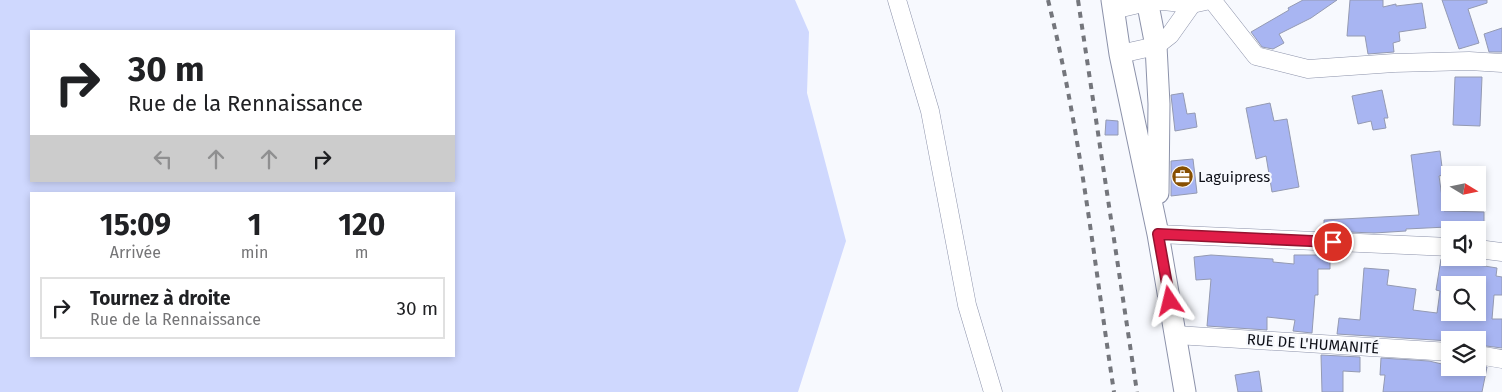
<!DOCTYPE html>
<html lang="fr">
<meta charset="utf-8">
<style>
body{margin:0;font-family:"Fira Sans",sans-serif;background:#f6f6f6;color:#202124;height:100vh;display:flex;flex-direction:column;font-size:19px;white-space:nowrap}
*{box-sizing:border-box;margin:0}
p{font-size:16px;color:#757577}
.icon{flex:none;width:28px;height:28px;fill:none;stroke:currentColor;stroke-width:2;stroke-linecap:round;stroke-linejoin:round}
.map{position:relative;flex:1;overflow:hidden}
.sheet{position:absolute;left:30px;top:192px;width:425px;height:165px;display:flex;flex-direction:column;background:#fff;border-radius:0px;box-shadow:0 2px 8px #0003}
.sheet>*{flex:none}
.guide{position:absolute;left:30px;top:30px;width:425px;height:152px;border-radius:0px;box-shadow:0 2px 8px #0003;background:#fff;color:#202124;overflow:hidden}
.needle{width:32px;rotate:100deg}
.fabs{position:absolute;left:1441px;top:166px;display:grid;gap:10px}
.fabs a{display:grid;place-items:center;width:45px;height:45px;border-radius:0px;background:#fff;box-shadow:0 2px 8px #0003;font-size:25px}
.pin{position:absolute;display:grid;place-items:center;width:42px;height:42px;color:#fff;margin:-21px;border:2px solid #fff;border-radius:50%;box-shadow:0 1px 5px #0007}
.me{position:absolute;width:55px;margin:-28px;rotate:350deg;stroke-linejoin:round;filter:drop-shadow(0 0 4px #0008)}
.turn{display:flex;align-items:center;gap:18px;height:105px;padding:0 15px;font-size:22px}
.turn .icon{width:65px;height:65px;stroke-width:2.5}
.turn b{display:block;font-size:35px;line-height:42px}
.lanes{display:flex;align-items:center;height:48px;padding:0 15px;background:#0003;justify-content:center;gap:25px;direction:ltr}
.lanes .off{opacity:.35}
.eta{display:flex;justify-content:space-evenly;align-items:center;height:85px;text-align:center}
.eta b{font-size:30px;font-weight:700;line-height:35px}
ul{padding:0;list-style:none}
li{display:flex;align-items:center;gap:15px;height:62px;margin:0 10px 8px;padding:0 5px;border:2px solid #e0e0e0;border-radius:0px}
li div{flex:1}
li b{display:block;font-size:19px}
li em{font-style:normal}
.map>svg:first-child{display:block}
.green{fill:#cfd8fe;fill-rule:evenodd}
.building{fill:#a8b5f2;stroke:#949ab2;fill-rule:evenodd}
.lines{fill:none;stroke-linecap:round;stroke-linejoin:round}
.minor-casing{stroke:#8c92aa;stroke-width:19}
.major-casing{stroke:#8c92aa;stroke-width:23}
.minor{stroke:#fff;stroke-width:18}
.major{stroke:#fff;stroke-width:21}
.rail{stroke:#74767c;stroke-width:4;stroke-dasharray:6 6;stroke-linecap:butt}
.route-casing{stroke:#92132f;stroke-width:12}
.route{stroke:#e11d48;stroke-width:9}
.labels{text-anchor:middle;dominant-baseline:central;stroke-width:4.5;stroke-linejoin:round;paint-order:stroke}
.poi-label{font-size:15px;fill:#0d0f17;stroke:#f7f9fe;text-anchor:start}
.street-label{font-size:15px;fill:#0d0f17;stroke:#f7f9fe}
</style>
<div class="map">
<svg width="1502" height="392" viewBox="0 0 1502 392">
<rect width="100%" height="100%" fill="#f7f9fe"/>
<path class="green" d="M0,0H795L809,32L807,93L846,241L798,392H0ZM31,31H454V181H31ZM31,194H454V356H31Z"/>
<path class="building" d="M1303,0H1337L1311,18L1279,34L1284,43L1273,49L1262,47L1251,32L1289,10L1288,8Z
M1350,0H1383V7L1396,4V6L1422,3L1426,28L1399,32L1400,41L1393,43L1394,52L1368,54L1365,36H1347Z
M1442,0H1487V3L1468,9L1479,43L1459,49Z
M1502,28V52H1489L1484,34Z
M1455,77H1482L1480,126L1453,125Z
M1382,90L1388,118H1384L1386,128L1373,130L1371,121L1358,124L1352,96Z
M1183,93L1187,114L1195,113L1197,127L1175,131L1171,95Z
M1270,103L1274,121L1287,119L1299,187L1272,192L1266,156L1256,159L1246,108Z
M1106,120L1118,121V135H1105Z
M1440,151L1443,175L1439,176L1444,211L1484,212V228H1447V227L1406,229V231L1374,233L1324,231V220L1419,215L1411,155Z
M1193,159L1197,193L1171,196V161Z
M1211,255L1273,259V262L1294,264V255H1330V269H1318V295H1315L1312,333L1293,331L1295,320L1267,317V330L1207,326L1211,279L1196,280L1194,257Z
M1441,259L1497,268L1496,276L1502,277V295H1494L1492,319H1502V348L1478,345V340H1450V341L1337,334L1339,318L1360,320L1364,268L1389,270L1387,285L1416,289L1413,310L1437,313L1440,291L1436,290ZM1450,285H1478V312H1450Z
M1321,355L1360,357V372L1343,371V392H1322Z
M1381,358L1429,361L1446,365V368H1478V366L1487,367L1482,392H1383L1385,375H1380Z
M1259,371L1262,392H1238L1235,375Z"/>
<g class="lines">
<defs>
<path id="minor" d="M897,0L930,111L967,305L993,392
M1212,0L1256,56L1308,69L1394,63L1469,61L1502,63
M1113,10L1147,2L1163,1L1192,4L1210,0
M1120,54L1156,46L1170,35L1192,4
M1158,234L1450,247
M1478,249L1502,252
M1176,335L1450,352
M1478,355L1502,359"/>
<path id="major" d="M1112,0L1120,54L1158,234L1185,392
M1147,0L1156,46L1159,104L1158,193"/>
</defs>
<use href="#minor" class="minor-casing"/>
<use href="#major" class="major-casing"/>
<use href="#minor" class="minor"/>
<use href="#major" class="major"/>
<path class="rail" d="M1048,0C1080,128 1094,261 1114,392
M1078,0L1137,392"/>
</g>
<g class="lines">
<defs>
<path id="route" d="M1170,301L1158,234L1333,242"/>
</defs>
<use href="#route" class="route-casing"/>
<use href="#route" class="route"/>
</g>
<defs>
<symbol id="office-disc" viewBox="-11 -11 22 22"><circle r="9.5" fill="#874f01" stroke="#f7f9fe"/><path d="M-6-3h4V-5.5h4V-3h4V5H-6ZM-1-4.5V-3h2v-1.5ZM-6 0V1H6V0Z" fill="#fff"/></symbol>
</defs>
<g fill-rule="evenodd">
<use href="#office-disc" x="1170" y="164" width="25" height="25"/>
</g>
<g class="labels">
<g class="poi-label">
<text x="1198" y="177">Laguipress</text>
</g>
<g class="street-label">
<text transform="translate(1313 344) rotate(4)">RUE DE L'HUMANITÉ</text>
</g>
</g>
</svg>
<div class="fabs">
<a><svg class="needle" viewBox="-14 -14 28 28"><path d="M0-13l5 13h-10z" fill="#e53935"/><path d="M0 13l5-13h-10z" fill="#757577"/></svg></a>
<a><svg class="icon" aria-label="sound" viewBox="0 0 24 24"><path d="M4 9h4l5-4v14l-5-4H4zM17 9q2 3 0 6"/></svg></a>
<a><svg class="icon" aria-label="search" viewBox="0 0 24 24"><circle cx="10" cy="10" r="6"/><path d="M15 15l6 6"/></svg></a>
<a><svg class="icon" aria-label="layers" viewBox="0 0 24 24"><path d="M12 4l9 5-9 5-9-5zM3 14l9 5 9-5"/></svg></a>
</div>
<div class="pin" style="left:1333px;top:242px;background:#d93025"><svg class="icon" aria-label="arrive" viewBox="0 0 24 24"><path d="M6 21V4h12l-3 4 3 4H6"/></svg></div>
<svg class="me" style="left:1170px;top:301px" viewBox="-20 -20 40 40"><path d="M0-17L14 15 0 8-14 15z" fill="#e11d48" stroke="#fff" stroke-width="4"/></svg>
<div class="guide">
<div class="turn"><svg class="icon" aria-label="right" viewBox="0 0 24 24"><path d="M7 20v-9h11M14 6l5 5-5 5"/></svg><div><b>30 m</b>Rue de la Rennaissance</div></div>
<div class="lanes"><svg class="icon off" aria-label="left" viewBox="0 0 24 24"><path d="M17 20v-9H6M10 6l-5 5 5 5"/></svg><svg class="icon off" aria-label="ahead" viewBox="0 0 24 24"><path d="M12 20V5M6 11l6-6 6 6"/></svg><svg class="icon off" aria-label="ahead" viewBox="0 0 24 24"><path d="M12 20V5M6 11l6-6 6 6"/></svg><svg class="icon" aria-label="right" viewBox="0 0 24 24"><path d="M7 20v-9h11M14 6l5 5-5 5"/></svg></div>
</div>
<section class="sheet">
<div class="eta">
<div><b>15:09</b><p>Arrivée</p></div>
<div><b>1</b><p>min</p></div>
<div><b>120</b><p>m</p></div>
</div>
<ul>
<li><svg class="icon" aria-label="right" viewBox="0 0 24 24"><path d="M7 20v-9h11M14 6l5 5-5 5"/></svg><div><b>Tournez à droite</b><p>Rue de la Rennaissance</p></div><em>30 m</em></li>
</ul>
</section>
</div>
